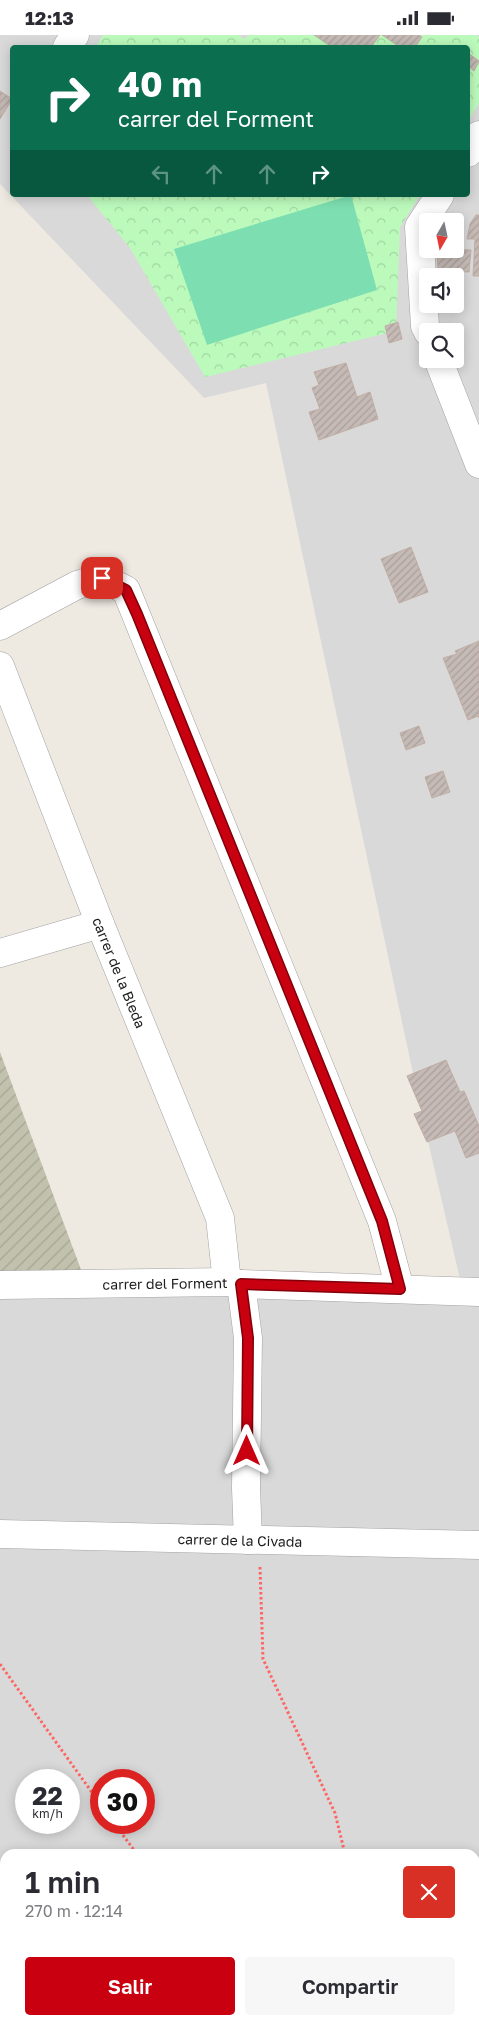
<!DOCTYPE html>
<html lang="es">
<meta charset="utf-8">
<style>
body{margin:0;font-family:"Golos Text",sans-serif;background:#f7f7f7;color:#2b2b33;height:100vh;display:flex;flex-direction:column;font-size:19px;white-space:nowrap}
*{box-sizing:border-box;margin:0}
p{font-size:16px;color:#7c7c81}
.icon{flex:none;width:28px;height:28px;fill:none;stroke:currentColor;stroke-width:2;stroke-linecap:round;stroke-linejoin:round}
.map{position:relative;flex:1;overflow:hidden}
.drawer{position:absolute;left:0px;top:1814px;width:480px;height:176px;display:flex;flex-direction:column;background:#fff;border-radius:15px 15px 0 0;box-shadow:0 2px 12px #0003}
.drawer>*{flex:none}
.banner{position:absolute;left:10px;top:10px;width:460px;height:152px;border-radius:5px;box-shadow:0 2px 12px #0003;background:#0b6e4f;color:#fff;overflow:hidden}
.needle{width:32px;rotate:189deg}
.controls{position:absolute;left:419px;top:178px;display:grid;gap:10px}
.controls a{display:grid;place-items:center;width:45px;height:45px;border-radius:5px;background:#fff;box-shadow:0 2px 12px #0003;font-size:25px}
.speed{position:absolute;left:15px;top:1734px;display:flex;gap:10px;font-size:25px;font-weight:700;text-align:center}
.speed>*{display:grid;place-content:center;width:65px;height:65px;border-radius:50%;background:#fff;box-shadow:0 2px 12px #0003;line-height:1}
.speed small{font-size:12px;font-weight:400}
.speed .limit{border:8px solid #d22;background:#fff;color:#111}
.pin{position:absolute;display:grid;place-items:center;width:42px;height:42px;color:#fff;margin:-21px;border-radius:10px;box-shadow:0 2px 8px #0006}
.me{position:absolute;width:55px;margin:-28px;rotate:0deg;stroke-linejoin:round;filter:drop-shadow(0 0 4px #0008)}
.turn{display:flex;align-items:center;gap:18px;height:105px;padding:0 25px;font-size:22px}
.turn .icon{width:65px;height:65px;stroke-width:2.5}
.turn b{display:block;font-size:35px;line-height:42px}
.lanes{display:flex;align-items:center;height:48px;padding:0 25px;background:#0003;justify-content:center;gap:25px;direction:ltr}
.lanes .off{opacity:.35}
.round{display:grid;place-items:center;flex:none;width:52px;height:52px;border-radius:5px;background:#f7f7f7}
.summary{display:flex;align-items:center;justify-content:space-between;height:85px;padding:0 25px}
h1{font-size:30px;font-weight:600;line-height:38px}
.cta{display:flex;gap:10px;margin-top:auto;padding:10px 25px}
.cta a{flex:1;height:58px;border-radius:5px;background:#c80010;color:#fff;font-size:20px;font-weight:600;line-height:58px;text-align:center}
.cta a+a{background:#f7f7f7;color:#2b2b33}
.status{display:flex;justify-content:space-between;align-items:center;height:35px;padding:0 25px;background:#fff;direction:ltr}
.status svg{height:14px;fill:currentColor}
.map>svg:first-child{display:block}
.residential{fill:#dad9d9;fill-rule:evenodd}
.construction{fill:url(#construction-furrows)}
.park{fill:url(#park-crowns)}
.pitch{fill:#7ddfb1}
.building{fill:url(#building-hatch);stroke:#c0aea4}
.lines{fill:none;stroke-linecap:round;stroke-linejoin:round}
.street-casing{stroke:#a3a3a3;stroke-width:29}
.path{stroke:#fc6764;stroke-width:3;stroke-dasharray:2.5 2.5;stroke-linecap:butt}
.street{stroke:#fff;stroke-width:28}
.route-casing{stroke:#82000a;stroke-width:12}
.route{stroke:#c80010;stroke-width:9}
.labels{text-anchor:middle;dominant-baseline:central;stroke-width:4.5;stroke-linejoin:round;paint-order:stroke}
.street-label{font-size:14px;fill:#1c1c1c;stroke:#fff}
</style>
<div class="status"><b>12:13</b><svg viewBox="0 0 49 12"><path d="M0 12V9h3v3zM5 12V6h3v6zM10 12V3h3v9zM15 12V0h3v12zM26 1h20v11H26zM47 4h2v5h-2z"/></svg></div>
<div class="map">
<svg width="479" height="1989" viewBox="0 0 479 1989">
<defs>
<pattern id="construction-furrows" width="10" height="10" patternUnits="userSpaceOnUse" patternTransform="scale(1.25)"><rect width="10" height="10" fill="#c2c1ad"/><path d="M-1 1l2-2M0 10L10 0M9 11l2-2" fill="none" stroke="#a6a594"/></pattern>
<pattern id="park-crowns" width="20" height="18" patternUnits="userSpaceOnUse" patternTransform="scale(1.25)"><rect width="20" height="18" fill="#bcfabc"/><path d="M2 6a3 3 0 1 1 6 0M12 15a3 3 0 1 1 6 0" fill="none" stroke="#a1d6a1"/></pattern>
<pattern id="building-hatch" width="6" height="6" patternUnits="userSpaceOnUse" patternTransform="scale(1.25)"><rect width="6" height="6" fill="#c5bab5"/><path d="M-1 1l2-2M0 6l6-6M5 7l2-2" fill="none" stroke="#a99f9b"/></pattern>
</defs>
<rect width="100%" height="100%" fill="#eee9e1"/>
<path class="residential" d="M0,0H479V1989H0V1251L463,1257L421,1076L266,348L204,363L0,149ZM12,12H468V160H12ZM428,186H455V214H428ZM428,241H455V269H428ZM428,296H455V324H428ZM26,1745H69V1788H26ZM101,1745H144V1788H101ZM5,1819H475V1985H5Z"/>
<path class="construction" d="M0,1017L86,1248L0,1250Z"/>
<path class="park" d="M103,0H238L245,4L248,0H476L479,2V68L468,86V12H96Z
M87,160H420L400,192L396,296L205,342L130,213Z"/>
<path class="pitch" d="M351,160L377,255L207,310L174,214Z"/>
<path class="building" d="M314,0H380L371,12H332Z
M382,0H419L422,2L415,12H400Z
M468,18L479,26L474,36L468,31Z
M0,56L12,64L0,84Z
M476,180H479V241H473L475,204H467L470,189Z
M437,214L471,215L469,237L438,236Z
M398,287L402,304L389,308L385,291Z
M346,328L357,362L370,357L378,384L319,405L309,377L320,374L312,353L319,350L314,337Z
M411,512L428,557L399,568L381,524Z
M479,606V683L478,681L468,685L443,623L457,619L455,616Z
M419,691L425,708L406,715L400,698Z
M443,736L450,757L432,763L425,742Z
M446,1025L460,1057L464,1056L479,1091V1118L466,1123L455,1096L427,1107L414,1079L422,1076L407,1041Z"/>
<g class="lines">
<defs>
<g id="street">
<path d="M67,12L75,0"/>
<path d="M468,118L479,100"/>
<path d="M428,297L425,291L419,192L440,160"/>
<path d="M438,324L479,429"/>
<path d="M0,591L77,550L102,543L126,555L382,1186L400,1254"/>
<path id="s1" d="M0,631L100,889L220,1183L227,1247"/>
<path d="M0,918L100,889"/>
<path d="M241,1249L248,1303L246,1453L248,1505"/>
<path id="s2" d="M0,1250L227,1247L241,1249L479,1257"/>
<path id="s3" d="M0,1499L479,1510"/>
<path d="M0,1852L5,1856"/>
<path d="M475,1899L479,1896"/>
<path d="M159,1985L164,1989"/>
<path d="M362,1989L367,1985"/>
</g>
</defs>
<use href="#street" class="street-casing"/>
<path class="path" d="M260,1532L263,1624L335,1778L345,1819
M0,1629L101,1770
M114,1788L137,1819"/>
<use href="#street" class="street"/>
</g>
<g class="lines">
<defs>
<path id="route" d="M102,543L126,555L137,579L382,1186L400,1254L241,1249L248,1303L247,1416"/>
</defs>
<use href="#route" class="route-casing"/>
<use href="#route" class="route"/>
</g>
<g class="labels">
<g class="street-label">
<text stroke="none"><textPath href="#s1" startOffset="329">carrer de la Bleda</textPath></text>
<text stroke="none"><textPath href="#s2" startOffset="165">carrer del Forment</textPath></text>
<text stroke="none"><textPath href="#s3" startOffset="240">carrer de la Civada</textPath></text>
</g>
</g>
</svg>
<div class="controls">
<a><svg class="needle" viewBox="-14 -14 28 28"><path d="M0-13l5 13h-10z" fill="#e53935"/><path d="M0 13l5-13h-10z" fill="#7c7c81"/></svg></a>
<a><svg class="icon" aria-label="sound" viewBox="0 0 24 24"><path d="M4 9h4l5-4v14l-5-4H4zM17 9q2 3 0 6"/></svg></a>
<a><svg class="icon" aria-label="search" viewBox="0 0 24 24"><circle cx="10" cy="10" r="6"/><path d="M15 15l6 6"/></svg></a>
</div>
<div class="speed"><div>22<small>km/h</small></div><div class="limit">30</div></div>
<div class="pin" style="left:102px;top:543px;background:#d93025"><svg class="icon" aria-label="arrive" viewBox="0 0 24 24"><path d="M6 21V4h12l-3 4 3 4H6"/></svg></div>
<svg class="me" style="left:247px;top:1416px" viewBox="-20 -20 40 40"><path d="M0-17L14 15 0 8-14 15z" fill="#c80010" stroke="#fff" stroke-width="4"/></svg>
<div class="banner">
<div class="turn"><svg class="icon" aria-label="right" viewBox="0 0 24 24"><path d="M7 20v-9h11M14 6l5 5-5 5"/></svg><div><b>40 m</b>carrer del Forment</div></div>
<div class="lanes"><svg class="icon off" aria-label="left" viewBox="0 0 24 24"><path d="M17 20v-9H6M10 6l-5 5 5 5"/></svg><svg class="icon off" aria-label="ahead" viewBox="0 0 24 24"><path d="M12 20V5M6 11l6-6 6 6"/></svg><svg class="icon off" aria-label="ahead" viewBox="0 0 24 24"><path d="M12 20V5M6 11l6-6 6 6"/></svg><svg class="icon" aria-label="right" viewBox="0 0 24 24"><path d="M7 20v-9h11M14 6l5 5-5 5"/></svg></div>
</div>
<section class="drawer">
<div class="summary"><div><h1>1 min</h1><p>270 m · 12:14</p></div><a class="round" style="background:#d93025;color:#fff"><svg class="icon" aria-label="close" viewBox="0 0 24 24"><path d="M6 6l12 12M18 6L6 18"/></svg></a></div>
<div class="cta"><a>Salir</a><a>Compartir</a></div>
</section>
</div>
